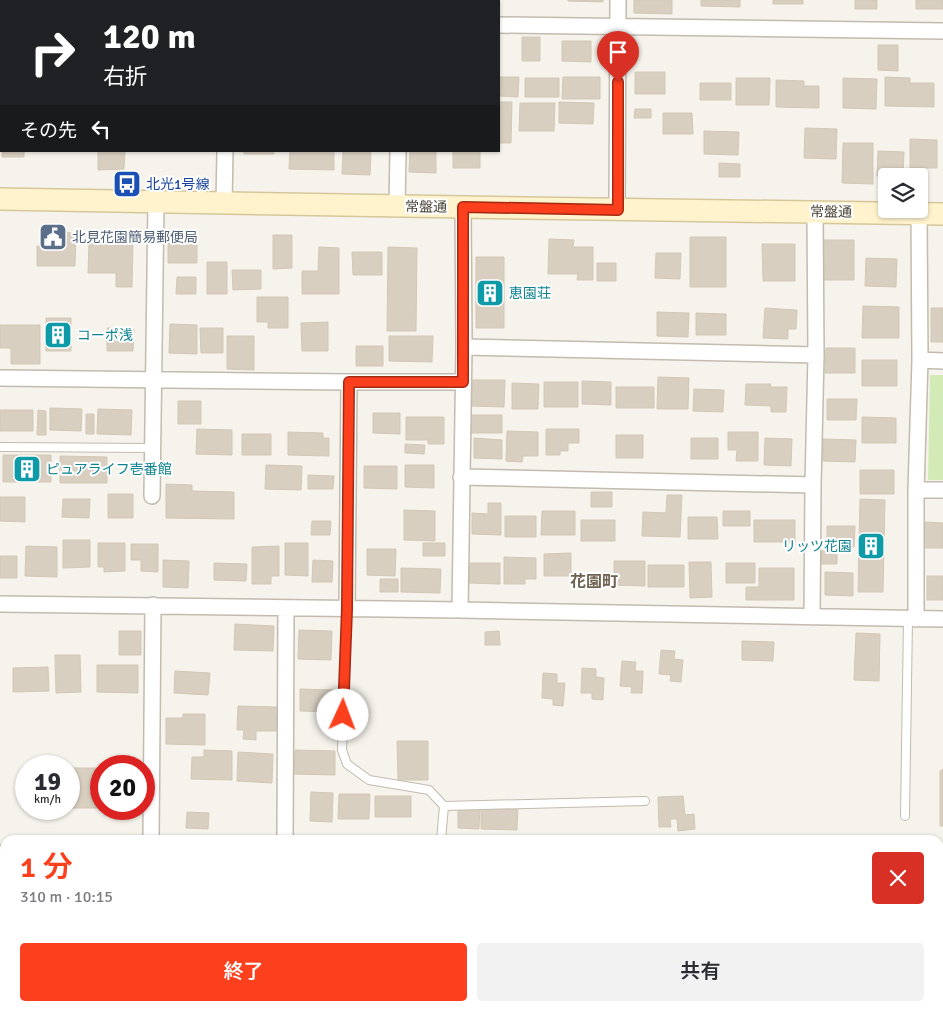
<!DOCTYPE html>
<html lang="ja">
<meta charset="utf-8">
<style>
body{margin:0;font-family:Signika,"Noto Sans JP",sans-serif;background:#f2f2f3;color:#2b2b33;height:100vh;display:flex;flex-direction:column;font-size:19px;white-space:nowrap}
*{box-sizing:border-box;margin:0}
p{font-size:16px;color:#7c7c81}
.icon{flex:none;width:28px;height:28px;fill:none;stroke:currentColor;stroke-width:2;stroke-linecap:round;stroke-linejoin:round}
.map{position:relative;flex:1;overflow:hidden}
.sheet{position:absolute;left:0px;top:835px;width:944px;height:176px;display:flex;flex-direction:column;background:#fff;border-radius:15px 15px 0 0;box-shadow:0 1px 4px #0004}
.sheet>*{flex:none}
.top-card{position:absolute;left:0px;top:0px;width:500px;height:152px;box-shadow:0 1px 4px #0004;background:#202124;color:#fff;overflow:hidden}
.buttons{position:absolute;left:878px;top:168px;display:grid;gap:10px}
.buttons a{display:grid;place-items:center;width:50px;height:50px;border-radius:5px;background:#fff;box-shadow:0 1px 4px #0004;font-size:25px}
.speed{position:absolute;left:15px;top:755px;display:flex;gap:10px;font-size:25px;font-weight:700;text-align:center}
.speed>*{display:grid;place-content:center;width:65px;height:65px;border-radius:50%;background:#fff;box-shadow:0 1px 4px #0004;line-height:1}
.speed small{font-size:12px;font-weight:400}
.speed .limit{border:8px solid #d22;background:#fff;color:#111}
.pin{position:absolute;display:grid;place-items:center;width:42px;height:42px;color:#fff;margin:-51px -21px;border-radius:50% 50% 50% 0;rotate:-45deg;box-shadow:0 0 5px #0007}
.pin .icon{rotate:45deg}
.me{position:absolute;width:55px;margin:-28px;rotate:2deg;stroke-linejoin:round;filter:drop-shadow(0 0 4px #0008)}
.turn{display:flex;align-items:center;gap:18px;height:105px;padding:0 20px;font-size:22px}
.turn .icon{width:65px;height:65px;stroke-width:2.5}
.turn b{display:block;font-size:35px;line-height:42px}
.then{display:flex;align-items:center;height:48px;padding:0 20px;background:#0003;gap:10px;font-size:19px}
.round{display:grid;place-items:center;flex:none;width:52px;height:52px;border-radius:5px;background:#f2f2f3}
.headline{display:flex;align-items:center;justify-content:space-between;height:85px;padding:0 20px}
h1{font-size:30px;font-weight:600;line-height:38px;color:#fc3f1d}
.cta{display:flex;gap:10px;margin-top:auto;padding:10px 20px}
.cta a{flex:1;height:58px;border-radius:5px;background:#fc3f1d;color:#fff;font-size:20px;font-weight:600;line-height:58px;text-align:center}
.cta a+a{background:#f2f2f3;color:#2b2b33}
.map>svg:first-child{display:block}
.green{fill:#d2eab5}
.building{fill:#d8cfc1;stroke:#d3c7b4}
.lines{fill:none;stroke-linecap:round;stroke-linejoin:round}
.lane-casing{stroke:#c2bbae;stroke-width:10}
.street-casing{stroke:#c2bbae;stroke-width:18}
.secondary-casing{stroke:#d6c79b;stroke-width:24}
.lane{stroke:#fff;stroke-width:8}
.street{stroke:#fff;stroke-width:15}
.secondary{stroke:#fff3cd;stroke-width:21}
.route-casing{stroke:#a42913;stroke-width:12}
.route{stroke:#fc3f1d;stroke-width:9}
.labels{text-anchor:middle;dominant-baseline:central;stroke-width:4;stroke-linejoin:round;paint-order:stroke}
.transit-label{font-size:14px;fill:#164399;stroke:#fff;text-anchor:start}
.street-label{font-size:14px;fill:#4b4439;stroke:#fff}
.service-label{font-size:14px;fill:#4e5e75;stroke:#fff;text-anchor:start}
.culture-label{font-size:14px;fill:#0d838f;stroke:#fff;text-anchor:start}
.quarter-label{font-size:16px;font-weight:bold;fill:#6e6250;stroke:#fff}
</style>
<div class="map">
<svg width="943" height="1011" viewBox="0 0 943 1011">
<rect width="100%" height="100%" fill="#f6f3ec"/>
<path class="green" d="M930,375H943V480H928Z"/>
<path class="building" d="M175,0H206V1H175Z
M253,0H284V1H253Z
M313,0H335V1H313Z
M347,0H382V1H347Z
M568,0H603V2L568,1Z
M634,0H672V14L634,13Z
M701,0H740V7L701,6Z
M773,0H803V4H773Z
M855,0H877V9H855Z
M916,0H943V9H916Z
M0,19L1,20V39H0Z
M522,37H540V61H522Z
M562,41H591V62L562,61Z
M878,45H898V71L878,70Z
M635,72H665V94H635Z
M499,77H519L518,97L499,96Z
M563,77H600V99H562Z
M885,77L910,78V83H934V107L885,106Z
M525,78H559V97H525Z
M736,78H770L769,105H736Z
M843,78L877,79L876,109L843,108Z
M776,80L804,81V86H819V108L776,107Z
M700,83H731V100H700Z
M499,102H512L511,143H499Z
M559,102L594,103L593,124L559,123Z
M520,103H555L554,131H519Z
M635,109H651V118H634Z
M663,113H692L693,134H663Z
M805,128L837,129L836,159L804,158Z
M704,131L739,132L738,155L704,154Z
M910,139L937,140V168H910Z
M843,143H873V184L842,183Z
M2,151H24V157H2Z
M98,151H125L124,169L98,170Z
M244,151H274V154H244Z
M290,151H334V170L289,169Z
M343,151H371L370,175L342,174Z
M410,151H436V173L409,172Z
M453,151H480V168H453Z
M878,151L904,152L903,176H877Z
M719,163L740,164V177H719Z
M168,230L197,231V263H168Z
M46,232L76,233L75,266H37V246H45Z
M273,235H292V268L273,269Z
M690,237H726V287H690Z
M549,239L574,240L573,247H593V280H577L578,274H548Z
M822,240H854V280H822Z
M89,241H133L132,287H116V273H88Z
M762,244H795V281H763Z
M319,247L339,248V294H302V271H318Z
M388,247L417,248L416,331H387Z
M352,252H382V275H353Z
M656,253H681L680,279L655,278Z
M476,257H504V328H476Z
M866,258L897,259L896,287L865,286Z
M207,262H227V294H207Z
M597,263H616V281H597Z
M232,270H261V289L233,290Z
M177,277H196V294H176Z
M257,297H288V328H268V322H257Z
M863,306L899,307V338H862Z
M765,308L797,310L796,329H788V339L763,338Z
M931,308H943V342H931Z
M657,312L689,313L688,337L657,336Z
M696,313L726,314V335H696Z
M46,318H71V351H46Z
M328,322V351H302L301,323Z
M170,324L197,325V354L169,353Z
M0,325H40V364H11V348H0Z
M107,328L134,329L133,351H107Z
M200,328H223V353H201Z
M227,336H254V370L227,369Z
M389,336H433L432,362L389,361Z
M356,346H383V366H356Z
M826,348H855V373H825Z
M862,360H897V386H862Z
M658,377L689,378L688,409H657Z
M471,380H505L504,407L470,406Z
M582,381L611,382V405L582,404Z
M544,382H578V407H544Z
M512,383L539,384L538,409H512Z
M746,384H771L770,387H787L786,412H771V406L745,405Z
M616,387H654V408H616Z
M694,389L724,390L723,412L693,411Z
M827,399H857L856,420H827Z
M178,401H201V424H178Z
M50,408L82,409L81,431L50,430Z
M98,409L132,410L131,435L97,434Z
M0,410H33V431H0Z
M38,410L46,411V435H37Z
M373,413H400V434L373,433Z
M86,414H94V434H86Z
M470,415H502V433H469Z
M406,417H444V444H428V440H406Z
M862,417L896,418V443H862Z
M197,429L232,430V455L196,454Z
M546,429H579V443H568V451H560V455H546Z
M507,431L538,432V456H523L522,462L506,461Z
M288,432L323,433V438H329V456L288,455Z
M728,432H758V461H736L737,450H728Z
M242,434H271V455H242Z
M616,435H643V458H616Z
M474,438L502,440V459L474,458Z
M691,438H718V459H691Z
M765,438L792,439L791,466L764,465Z
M823,439L856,440L855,462L823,461Z
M405,444L425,445L424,454L405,453Z
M3,455H51V482H3Z
M60,456L107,457V483H60Z
M266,465L302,466L301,490L265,489Z
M405,465H434V488L405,487Z
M364,466H397V489L364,488Z
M860,470H894V494H860Z
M308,475L334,476L333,489H308Z
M166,484L192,485V491L234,492V519L166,518Z
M591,492H612V507H591Z
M108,494H133V518H108Z
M667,495H682L680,537L642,536L643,512L666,513Z
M0,497H25V522L0,521Z
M63,499H90L89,518L62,517Z
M860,499L885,500L883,592H858Z
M488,503H501V535L472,534V513L488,514Z
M404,510L435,511V541L404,540Z
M542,511H575V535H541Z
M723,511H750V526H723Z
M505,516H536V537H505Z
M688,517H717L718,539H688Z
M581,520H615V541H581Z
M754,520H795V542H754Z
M312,521H331L330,535H311Z
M924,522L943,523V548H923Z
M827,526H855L854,547L827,546Z
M63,540H90V567L63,568Z
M98,543H125V571L104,572V567H98Z
M285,543H308V576L285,575Z
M423,543H445V556H423Z
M131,544H158V572L141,571V560H131Z
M26,546L57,547V577L25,576Z
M279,546V576H271V584H252V547Z
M367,549H396L395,576L367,575Z
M822,551H837V564H821Z
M571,553V576H544V554Z
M0,556H17V578H0Z
M504,557L536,558V579H525V584H504Z
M163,560L189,561L188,588L163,587Z
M313,560L333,561L332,582H312Z
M614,561H645V586L614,585Z
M689,562H711L712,597L690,598Z
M214,563L247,564L246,581L214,580Z
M469,563H500V584L469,583Z
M726,563H755V583H726Z
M648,565H684V587H648Z
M401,568L441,569L440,593L401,592Z
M759,568H794V600H746V587H759Z
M825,572L853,573V596L825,595Z
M927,576H943V600H927Z
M380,579H398V592H380Z
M235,624L274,626L273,651L234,650Z
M299,630L332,631L331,660L298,659Z
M119,631H141V655H119Z
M499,631L500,645H485V632Z
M856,633L880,634L879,681L854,680Z
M742,641L774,642L773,661L742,660Z
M661,650L675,651L674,659L683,660L681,682L670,681L671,675L659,674Z
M55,655H80L81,692L56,693Z
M622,661L636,662L635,671H643L642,693H631L632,687L620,686Z
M97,665H138V693L97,692Z
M48,667L49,691L13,692V668Z
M582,668L596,669V677L604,678L603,700L592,699V693H581Z
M175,671L210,673L208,695L174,693Z
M543,673L557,674V683H565L563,706L553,705V699L542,698Z
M300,689L333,690L332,712L300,711Z
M238,706L277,707L276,731H256V740L243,739L244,730H237Z
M183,714H205V745L166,744V718H183Z
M397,741H428V780H398Z
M204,750L232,751V780L191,779L192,757H204Z
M295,750L335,751V775L294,774Z
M238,752L273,754L272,783L237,781Z
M69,768H99L98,808H69Z
M943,769V826H940V771Z
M311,792L333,793L332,822L310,821Z
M339,794H370L369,819H338Z
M375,796H411V817H375Z
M683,796L685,815L694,814L695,829L678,831L677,819H670L671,827H659L658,797Z
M481,802L518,803L517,830L481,829Z
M458,803H480L479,829L458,828Z
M187,812L209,813L208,829L186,828Z"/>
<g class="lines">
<defs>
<path id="lane" d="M0,447L152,448
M347,609L342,750L347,764L369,780L429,790L444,806L441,840
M444,806L645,801
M905,816L908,619"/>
<path id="street" d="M119,1V0
M227,1V0
M401,1V0
M499,25L943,31
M0,57H1
M224,203L225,151
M397,206L398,151
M617,209L618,0
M464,347L816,355
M920,360L943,361
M0,378L349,382H463
M461,477L813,485
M916,490H943
M152,496L156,201
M0,604L460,610L943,619
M347,609L349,382
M460,610L464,347L463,207
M812,617L813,485L816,355L815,212
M916,619V490L920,360L919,214
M151,840L153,605
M285,840L286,608"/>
<path id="secondary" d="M0,199L463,207L943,214
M0,856H5
M893,1006L902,1011"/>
</defs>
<use href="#lane" class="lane-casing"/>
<use href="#street" class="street-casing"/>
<use href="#secondary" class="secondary-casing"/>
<use href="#lane" class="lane"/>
<use href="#street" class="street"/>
<use href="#secondary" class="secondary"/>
</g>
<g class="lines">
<defs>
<path id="route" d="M343,715L347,609L349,382H463V207L618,210V82"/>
</defs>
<use href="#route" class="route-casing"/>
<use href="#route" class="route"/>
</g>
<defs>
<symbol id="bus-square" viewBox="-11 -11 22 22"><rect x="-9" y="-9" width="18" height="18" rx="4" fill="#1a4fb4" stroke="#fff"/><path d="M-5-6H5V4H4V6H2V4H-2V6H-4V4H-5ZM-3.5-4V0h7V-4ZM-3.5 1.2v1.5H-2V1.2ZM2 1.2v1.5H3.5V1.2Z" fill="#fff"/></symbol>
<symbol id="civic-square" viewBox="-11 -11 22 22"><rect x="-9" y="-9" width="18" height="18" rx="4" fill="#5c6f8a" stroke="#fff"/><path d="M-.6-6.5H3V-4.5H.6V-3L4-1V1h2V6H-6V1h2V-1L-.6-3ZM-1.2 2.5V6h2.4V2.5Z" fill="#fff"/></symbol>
<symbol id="building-square" viewBox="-11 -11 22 22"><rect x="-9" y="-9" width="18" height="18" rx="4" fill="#0f9aa8" stroke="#fff"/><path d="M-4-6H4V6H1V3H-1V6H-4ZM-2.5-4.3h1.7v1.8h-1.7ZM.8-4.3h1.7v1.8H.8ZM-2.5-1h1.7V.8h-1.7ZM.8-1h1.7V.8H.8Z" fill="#fff"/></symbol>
</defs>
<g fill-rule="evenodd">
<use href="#bus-square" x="111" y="168" width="32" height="32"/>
<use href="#civic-square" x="37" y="221" width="32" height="32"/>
<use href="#building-square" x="474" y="277" width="32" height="32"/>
<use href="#building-square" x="42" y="319" width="32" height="32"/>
<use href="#building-square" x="11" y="453" width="32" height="32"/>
<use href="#building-square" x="855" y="530" width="32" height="32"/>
</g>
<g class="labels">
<g class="transit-label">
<text x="146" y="184">北光1号線</text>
</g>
<g class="street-label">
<text transform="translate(426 207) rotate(1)">常盤通</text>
<text transform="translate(831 212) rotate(1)">常盤通</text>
</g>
<g class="service-label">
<text x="72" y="237">北見花園簡易郵便局</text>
</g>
<g class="culture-label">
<text x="509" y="293">恵園荘</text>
<text x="77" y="335">コーポ浅</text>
<text x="46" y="469">ピュアライフ壱番館</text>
<text x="852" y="546" text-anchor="end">リッツ花園</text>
</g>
<g class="quarter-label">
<text x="594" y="582">花園町</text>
</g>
</g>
</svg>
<div class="buttons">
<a><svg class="icon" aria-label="layers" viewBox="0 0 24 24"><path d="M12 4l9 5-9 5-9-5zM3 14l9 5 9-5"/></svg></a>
</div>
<div class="speed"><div>19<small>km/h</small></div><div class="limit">20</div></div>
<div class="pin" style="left:618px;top:82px;background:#d93025"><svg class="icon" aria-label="arrive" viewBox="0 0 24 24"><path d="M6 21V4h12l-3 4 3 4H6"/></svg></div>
<svg class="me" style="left:343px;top:715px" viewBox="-20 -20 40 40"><circle r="19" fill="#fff"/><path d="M0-13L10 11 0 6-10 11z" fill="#fc3f1d"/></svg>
<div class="top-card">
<div class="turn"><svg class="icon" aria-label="right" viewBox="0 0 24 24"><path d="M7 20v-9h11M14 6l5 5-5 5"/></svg><div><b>120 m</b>右折</div></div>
<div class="then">その先<svg class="icon" aria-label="left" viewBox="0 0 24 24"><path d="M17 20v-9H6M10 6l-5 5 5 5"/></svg></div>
</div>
<section class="sheet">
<div class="headline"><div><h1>1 分</h1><p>310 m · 10:15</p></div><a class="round" style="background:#d93025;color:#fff"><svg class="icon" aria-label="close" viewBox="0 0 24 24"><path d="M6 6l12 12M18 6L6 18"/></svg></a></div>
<div class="cta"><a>終了</a><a>共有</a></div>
</section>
</div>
